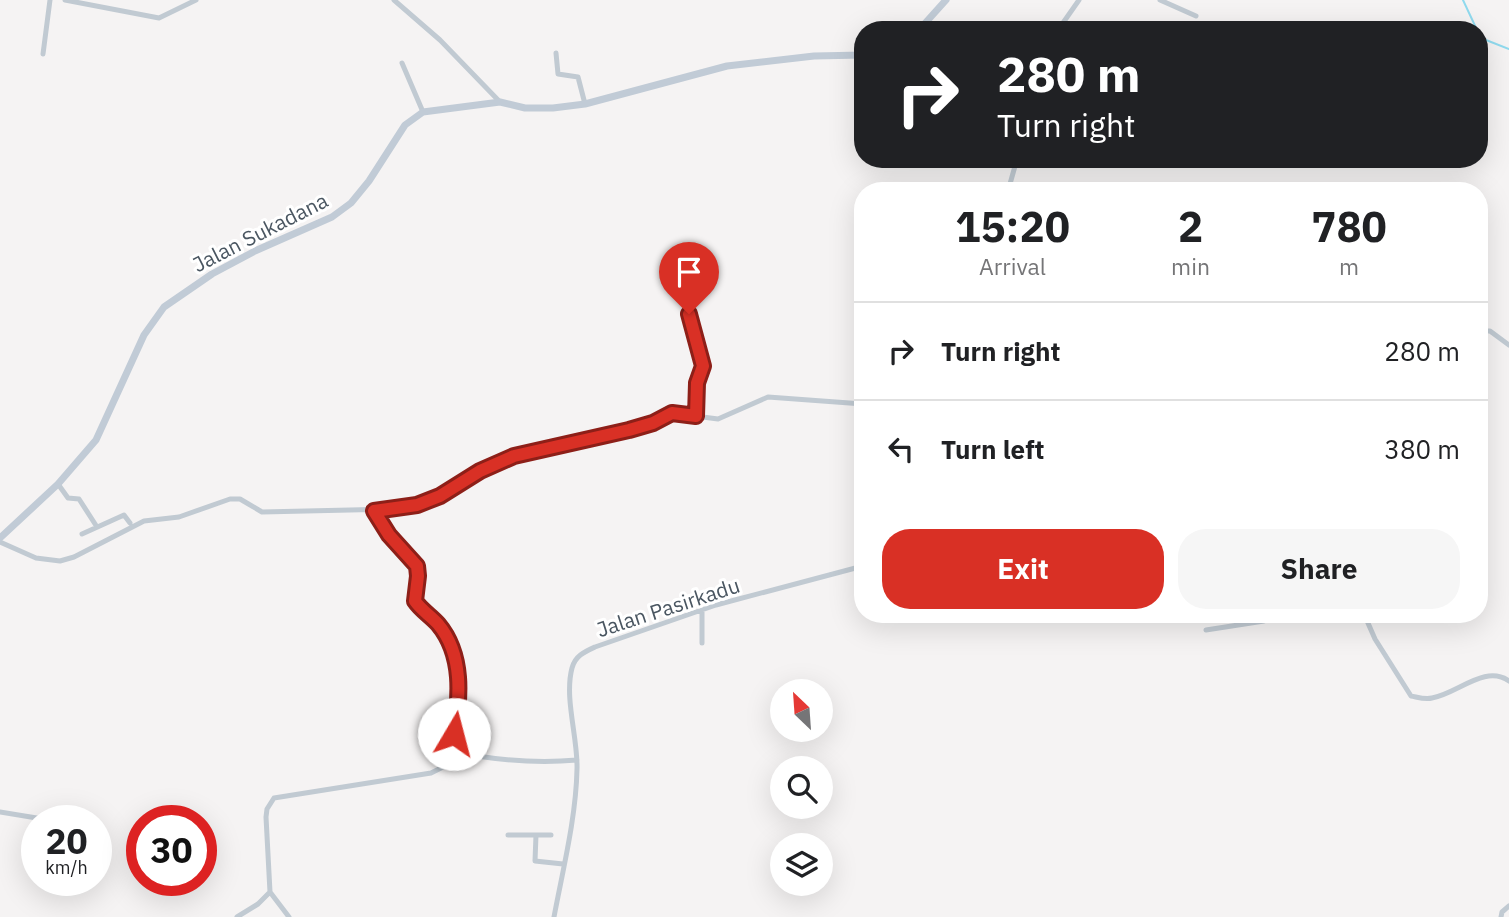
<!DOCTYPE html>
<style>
body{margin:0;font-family:"IBM Plex Sans",sans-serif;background:#f6f6f6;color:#202124;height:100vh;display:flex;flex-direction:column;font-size:26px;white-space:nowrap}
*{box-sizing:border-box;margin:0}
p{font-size:23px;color:#757577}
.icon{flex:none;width:38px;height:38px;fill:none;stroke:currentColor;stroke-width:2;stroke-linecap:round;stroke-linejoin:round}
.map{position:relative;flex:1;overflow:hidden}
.panel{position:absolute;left:854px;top:182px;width:634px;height:441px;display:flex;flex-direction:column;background:#fff;border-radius:28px;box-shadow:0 7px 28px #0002}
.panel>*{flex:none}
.guide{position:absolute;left:854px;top:21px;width:634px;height:147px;border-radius:28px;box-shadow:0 7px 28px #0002;background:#202124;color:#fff;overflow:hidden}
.needle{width:46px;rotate:335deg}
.fabs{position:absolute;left:770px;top:679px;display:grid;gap:14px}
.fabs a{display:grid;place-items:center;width:63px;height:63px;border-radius:50%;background:#fff;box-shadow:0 7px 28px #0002;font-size:35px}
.speed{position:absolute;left:21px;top:805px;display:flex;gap:14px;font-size:35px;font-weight:700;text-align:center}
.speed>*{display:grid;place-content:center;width:91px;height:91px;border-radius:50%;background:#fff;box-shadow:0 7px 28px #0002;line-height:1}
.speed small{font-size:18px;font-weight:400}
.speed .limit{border:10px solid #d22;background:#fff;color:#111}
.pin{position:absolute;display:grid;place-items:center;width:60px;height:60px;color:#fff;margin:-72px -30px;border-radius:50% 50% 50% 0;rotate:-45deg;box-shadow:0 0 7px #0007}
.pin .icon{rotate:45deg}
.me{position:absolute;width:77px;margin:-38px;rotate:8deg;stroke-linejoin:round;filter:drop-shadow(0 0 5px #0008)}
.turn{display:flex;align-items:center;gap:24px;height:147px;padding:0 28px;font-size:32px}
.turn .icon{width:91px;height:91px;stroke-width:2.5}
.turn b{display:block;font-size:49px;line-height:60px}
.eta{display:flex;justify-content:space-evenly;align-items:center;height:119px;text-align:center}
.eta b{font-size:42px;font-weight:700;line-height:49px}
.primary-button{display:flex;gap:14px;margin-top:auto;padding:14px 28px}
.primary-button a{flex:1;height:80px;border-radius:28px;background:#d93025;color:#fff;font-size:28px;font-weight:700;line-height:80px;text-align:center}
.primary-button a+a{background:#f6f6f6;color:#202124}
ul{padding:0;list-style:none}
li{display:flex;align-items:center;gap:21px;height:98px;padding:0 28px;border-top:2px solid #e0e0e0}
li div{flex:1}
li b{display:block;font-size:26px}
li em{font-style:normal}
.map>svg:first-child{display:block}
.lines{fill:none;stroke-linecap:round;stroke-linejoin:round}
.stream{stroke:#90daee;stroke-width:2}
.street{stroke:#c1cad2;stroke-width:5}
.secondary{stroke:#c1cbd6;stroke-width:7}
.route-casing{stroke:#8d1f18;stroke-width:18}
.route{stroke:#d93025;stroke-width:12}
.labels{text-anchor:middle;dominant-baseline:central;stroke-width:6;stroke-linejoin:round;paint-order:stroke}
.street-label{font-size:21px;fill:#4a5661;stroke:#fff}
</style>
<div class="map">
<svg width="1509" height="917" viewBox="0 0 1509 917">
<rect width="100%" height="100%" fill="#f5f3f3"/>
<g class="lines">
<path class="stream" d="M1463,0L1477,30
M1479,33L1486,40L1509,49"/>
<path class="street" d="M65,0L159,18L196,0
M394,0L440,40L500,102
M1160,0L1196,16
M1058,30L1079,0
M556,53L558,74L578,77L585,104
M43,54L50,0
M402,63L423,112
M1008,191L1017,159
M689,314L703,366L697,383L696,416
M1479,331H1490L1509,345
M58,484L68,498L79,499L97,527
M82,534L124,515L130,523
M0,542L36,558L60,561L74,557L144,521L179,517L230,499H240L262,512L394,509L417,505L440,496L480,471L514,456L629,430L653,423L672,413L718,419L768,397L863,404
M702,610V643
M1364,614L1375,639L1411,696C1417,697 1425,700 1432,698C1457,694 1485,664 1509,681
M1206,630L1264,621L1284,614
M450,751C493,760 533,764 577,760
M0,812L55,821
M508,835H551
M536,835L535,861L563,864
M270,892L289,917
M237,917L258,904L270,892L266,817L267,809L274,798L431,773L445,766C460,721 468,671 441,629C435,618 421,612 415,601L418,576L417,566L389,535L374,511
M554,917C563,869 576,818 577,769C578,738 564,698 572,668C575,656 584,652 595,647L716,605L863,566
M1501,917L1502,912L1509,906"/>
<path class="secondary" d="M919,30L946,0
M0,538L58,484L96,440L144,335L164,307L212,274L255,251L332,217L351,203L369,181L405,125L423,112L500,102L525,108H553L585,104L727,66L814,56L863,55"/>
</g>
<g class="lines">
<defs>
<path id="route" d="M454,734C460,698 464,655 438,624C431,616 421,610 415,601L418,576L417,566L389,535L374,511L417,505L440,496L480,471L514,456L629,430L653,423L672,413L696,416L697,383L703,366L689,314"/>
</defs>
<use href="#route" class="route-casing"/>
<use href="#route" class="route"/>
</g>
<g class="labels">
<g class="street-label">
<text transform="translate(260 232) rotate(-27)">Jalan Sukadana</text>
<text transform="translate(668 607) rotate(-18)">Jalan Pasirkadu</text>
</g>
</g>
</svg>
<div class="fabs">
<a><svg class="needle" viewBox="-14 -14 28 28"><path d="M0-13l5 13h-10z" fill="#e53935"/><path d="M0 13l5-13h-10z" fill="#757577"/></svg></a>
<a><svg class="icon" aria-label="search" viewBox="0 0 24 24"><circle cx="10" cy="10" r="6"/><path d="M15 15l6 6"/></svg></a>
<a><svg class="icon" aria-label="layers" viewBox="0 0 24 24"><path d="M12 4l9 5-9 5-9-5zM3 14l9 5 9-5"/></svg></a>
</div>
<div class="speed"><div>20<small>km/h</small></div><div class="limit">30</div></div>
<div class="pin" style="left:689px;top:314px;background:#d93025"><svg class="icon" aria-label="arrive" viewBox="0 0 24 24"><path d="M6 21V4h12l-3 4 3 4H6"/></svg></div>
<svg class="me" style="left:454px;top:734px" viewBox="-20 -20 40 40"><circle r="19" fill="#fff"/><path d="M0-13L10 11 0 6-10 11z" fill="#d93025"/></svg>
<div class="guide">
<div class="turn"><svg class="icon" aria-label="right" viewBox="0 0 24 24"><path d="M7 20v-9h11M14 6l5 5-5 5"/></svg><div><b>280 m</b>Turn right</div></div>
</div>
<section class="panel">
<div class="eta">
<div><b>15:20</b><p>Arrival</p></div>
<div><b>2</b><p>min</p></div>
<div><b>780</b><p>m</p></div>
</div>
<ul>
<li><svg class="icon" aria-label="right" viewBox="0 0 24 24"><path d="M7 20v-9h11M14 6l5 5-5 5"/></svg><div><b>Turn right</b></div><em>280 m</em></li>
<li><svg class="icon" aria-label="left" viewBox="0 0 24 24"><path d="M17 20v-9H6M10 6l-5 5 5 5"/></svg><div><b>Turn left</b></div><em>380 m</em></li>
</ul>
<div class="primary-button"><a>Exit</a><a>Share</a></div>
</section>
</div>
